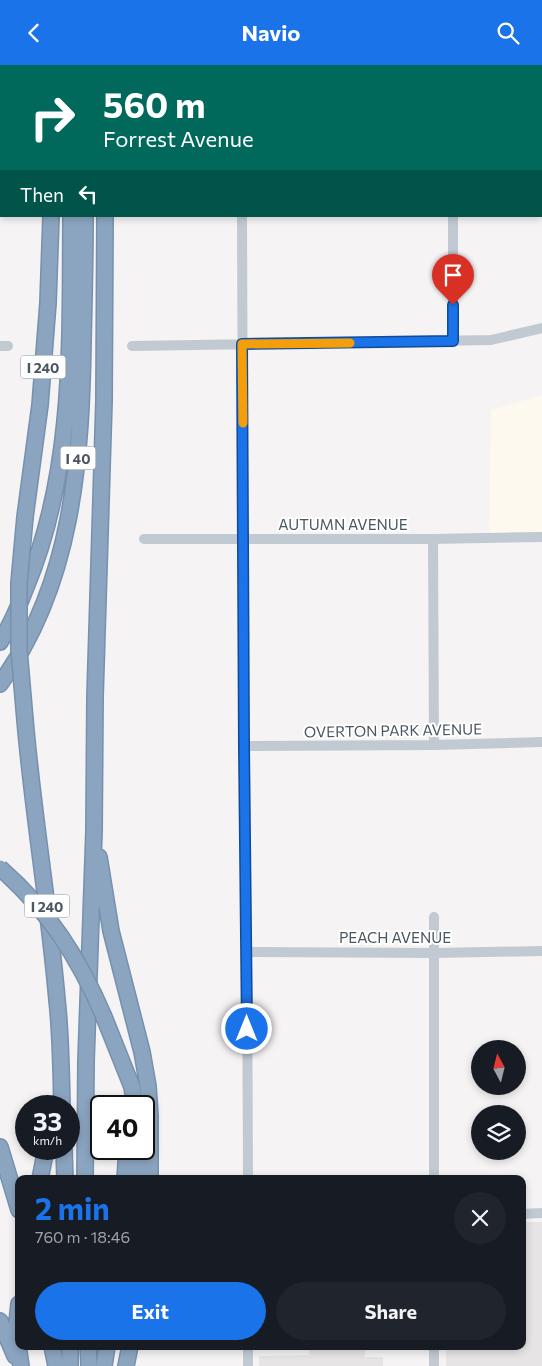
<!DOCTYPE html>
<meta charset="utf-8">
<style>
body{margin:0;font-family:Commissioner,sans-serif;background:#20242c;color:#f1f3f6;height:100vh;display:flex;flex-direction:column;font-size:19px;white-space:nowrap}
*{box-sizing:border-box;margin:0}
p{font-size:16px;color:#9ea1a6}
.icon{flex:none;width:28px;height:28px;fill:none;stroke:currentColor;stroke-width:2;stroke-linecap:round;stroke-linejoin:round}
.map{position:relative;flex:1;overflow:hidden}
.side{position:absolute;left:15px;top:1110px;width:511px;height:175px;display:flex;flex-direction:column;background:#171b24;border-radius:10px;box-shadow:0 2px 8px #0003}
.side>*{flex:none}
.top-card{position:absolute;left:0px;top:0px;width:542px;height:152px;box-shadow:0 2px 8px #0003;background:#00695c;color:#fff;overflow:hidden}
.needle{width:32px;rotate:353deg}
.tools{position:absolute;left:471px;top:975px;display:grid;gap:10px}
.tools a{display:grid;place-items:center;width:55px;height:55px;border-radius:50%;background:#171b24;box-shadow:0 2px 8px #0003;font-size:25px}
.speed{position:absolute;left:15px;top:1030px;display:flex;gap:10px;font-size:25px;font-weight:700;text-align:center}
.speed>*{display:grid;place-content:center;width:65px;height:65px;border-radius:50%;background:#171b24;box-shadow:0 2px 8px #0003;line-height:1}
.speed small{font-size:12px;font-weight:400}
.speed .limit{border:2px solid #111;border-radius:8px;background:#fff;color:#111}
.pin{position:absolute;display:grid;place-items:center;width:42px;height:42px;color:#fff;margin:-51px -21px;border-radius:50% 50% 50% 0;rotate:-45deg;box-shadow:0 0 5px #0007}
.pin .icon{rotate:45deg}
.me{position:absolute;width:55px;margin:-28px;rotate:0deg;stroke-linejoin:round;filter:drop-shadow(0 0 4px #0008)}
.turn{display:flex;align-items:center;gap:18px;height:105px;padding:0 20px;font-size:22px}
.turn .icon{width:65px;height:65px;stroke-width:2.5}
.turn b{display:block;font-size:35px;line-height:42px}
.then{display:flex;align-items:center;height:48px;padding:0 20px;background:#0003;gap:10px;font-size:19px}
.round{display:grid;place-items:center;flex:none;width:52px;height:52px;border-radius:26px;background:#20242c}
.headline{display:flex;align-items:center;justify-content:space-between;height:85px;padding:0 20px}
h1{font-size:30px;font-weight:700;line-height:38px;color:#1a73e8}
.action{display:flex;gap:10px;margin-top:auto;padding:10px 20px}
.action a{flex:1;height:58px;border-radius:30px;background:#1a73e8;color:#fff;font-size:20px;font-weight:700;line-height:58px;text-align:center}
.action a+a{background:#20242c;color:#f1f3f6}
header{display:flex;justify-content:space-between;align-items:center;height:65px;padding:0 20px;background:#1a73e8;color:#fff;font-size:22px;font-weight:700}
.map>svg:first-child{display:block}
.commercial{fill:#fdf9ef}
.education{fill:#e6e4e5}
.lines{fill:none;stroke-linecap:round;stroke-linejoin:round}
.highway-casing{stroke:#7690ad;stroke-width:18}
.minor{stroke:#c1cad2;stroke-width:10}
.major{stroke:#b3c2d1;stroke-width:14}
.highway{stroke:#8ba5c1;stroke-width:15}
.highway-bridge-casing{stroke:#7690ad;stroke-width:18;stroke-linecap:butt}
.highway-bridge{stroke:#8ba5c1;stroke-width:15}
.route-casing{stroke:#114b97;stroke-width:12}
.route{stroke:#1a73e8;stroke-width:9}
.slow{stroke:#f59e0b;stroke-width:9}
.labels{text-anchor:middle;dominant-baseline:central;stroke-width:4;stroke-linejoin:round;paint-order:stroke}
.shield{fill:#fff;stroke:#808990;stroke-width:1}
.shield-label{font-size:14px;font-weight:bold;fill:#4a5661}
.street-label{font-size:15px;fill:#4a5661;stroke:#fff}
</style>
<header><svg class="icon" aria-label="back" viewBox="0 0 24 24"><path d="M15 5l-7 7 7 7"/></svg>Navio<svg class="icon" aria-label="search" viewBox="0 0 24 24"><circle cx="10" cy="10" r="6"/><path d="M15 15l6 6"/></svg></header>
<div class="map">
<svg width="542" height="1301" viewBox="0 0 542 1301">
<rect width="100%" height="100%" fill="#f5f3f3"/>
<path class="commercial" d="M542,330V472L489,473L491,345Z"/>
<path class="education" d="M523,1157H542V1301H446V1281H522Z
M309,1281H365V1292H383V1301H259V1291L309,1290Z"/>
<g class="lines">
<defs>
<path id="highway" d="M51,0V1
M106,0V1
M72,1V0
M86,1V0
M121,1V0
M25,452L40,340L48,238L51,151
M0,577C11,560 19,541 26,522C75,405 70,276 71,151
M0,619C73,519 81,395 83,276C84,234 85,193 85,151
M25,655C33,749 49,841 57,935C61,970 61,1006 62,1041
M99,792L111,866L142,987L148,1021L150,1051V1114
M104,952L132,1022L135,1041
M0,1082L19,1145
M64,1084L65,1114
M138,1084V1114
M40,1114L46,1084
M85,1114L86,996L94,766L95,632L104,336L105,151
M125,1114L127,1084
M19,1239L16,1267L21,1301
M0,1256L15,1291
M52,1281L56,1301
M70,1281V1301
M88,1281L89,1301
M104,1301L107,1281
M126,1301L130,1281"/>
</defs>
<use href="#highway" class="highway-casing"/>
<path class="minor" d="M240,0V1
M449,1V0
M242,151L244,689L247,887L248,1114
M453,151V276
M0,281H8
M132,281L491,275L542,263
M144,474H433L542,472
M433,474L434,680
M244,681L434,680L542,677
M434,852V1114
M247,887L435,888L542,886
M522,1149L542,1148
M434,1281V1301
M248,1301V1281"/>
<path class="major" d="M541,79H542
M0,91H1
M541,107H542
M0,111H1"/>
<use href="#highway" class="highway"/>
<defs>
<path id="highway-bridge" d="M25,655L19,585V518L25,452
M0,803C49,846 79,893 104,952"/>
</defs>
<use href="#highway-bridge" class="highway-bridge-casing"/>
<use href="#highway-bridge" class="highway-bridge"/>
</g>
<g class="lines">
<defs>
<path id="route" d="M247,964L244,681L242,279L453,276V240"/>
</defs>
<use href="#route" class="route-casing"/>
<use href="#route" class="route"/>
<path class="slow" d="M243,358L242,279L350,278"/>
</g>
<g class="labels">
<g class="shield">
<rect x="20.5" y="290.5" width="45" height="23" rx="4"/>
<rect x="60.5" y="381.5" width="35" height="23" rx="4"/>
<rect x="24.5" y="829.5" width="45" height="23" rx="4"/>
</g>
<g class="shield-label">
<text x="43" y="302">I 240</text>
<text x="78" y="393">I 40</text>
<text x="47" y="841">I 240</text>
</g>
<g class="street-label">
<text x="343" y="459">AUTUMN AVENUE</text>
<text transform="translate(393 665) rotate(-1)">OVERTON PARK AVENUE</text>
<text x="395" y="872">PEACH AVENUE</text>
</g>
</g>
</svg>
<div class="tools">
<a><svg class="needle" viewBox="-14 -14 28 28"><path d="M0-13l5 13h-10z" fill="#e53935"/><path d="M0 13l5-13h-10z" fill="#9ea1a6"/></svg></a>
<a><svg class="icon" aria-label="layers" viewBox="0 0 24 24"><path d="M12 4l9 5-9 5-9-5zM3 14l9 5 9-5"/></svg></a>
</div>
<div class="speed"><div>33<small>km/h</small></div><div class="limit">40</div></div>
<div class="pin" style="left:453px;top:240px;background:#d93025"><svg class="icon" aria-label="arrive" viewBox="0 0 24 24"><path d="M6 21V4h12l-3 4 3 4H6"/></svg></div>
<svg class="me" style="left:247px;top:964px" viewBox="-20 -20 40 40"><circle r="17" fill="#1a73e8" stroke="#fff" stroke-width="3"/><path d="M0-11L8 9 0 5-8 9z" fill="#fff"/></svg>
<div class="top-card">
<div class="turn"><svg class="icon" aria-label="right" viewBox="0 0 24 24"><path d="M7 20v-9h11M14 6l5 5-5 5"/></svg><div><b>560 m</b>Forrest Avenue</div></div>
<div class="then">Then<svg class="icon" aria-label="left" viewBox="0 0 24 24"><path d="M17 20v-9H6M10 6l-5 5 5 5"/></svg></div>
</div>
<section class="side">
<div class="headline"><div><h1>2 min</h1><p>760 m · 18:46</p></div><a class="round"><svg class="icon" aria-label="close" viewBox="0 0 24 24"><path d="M6 6l12 12M18 6L6 18"/></svg></a></div>
<div class="action"><a>Exit</a><a>Share</a></div>
</section>
</div>
